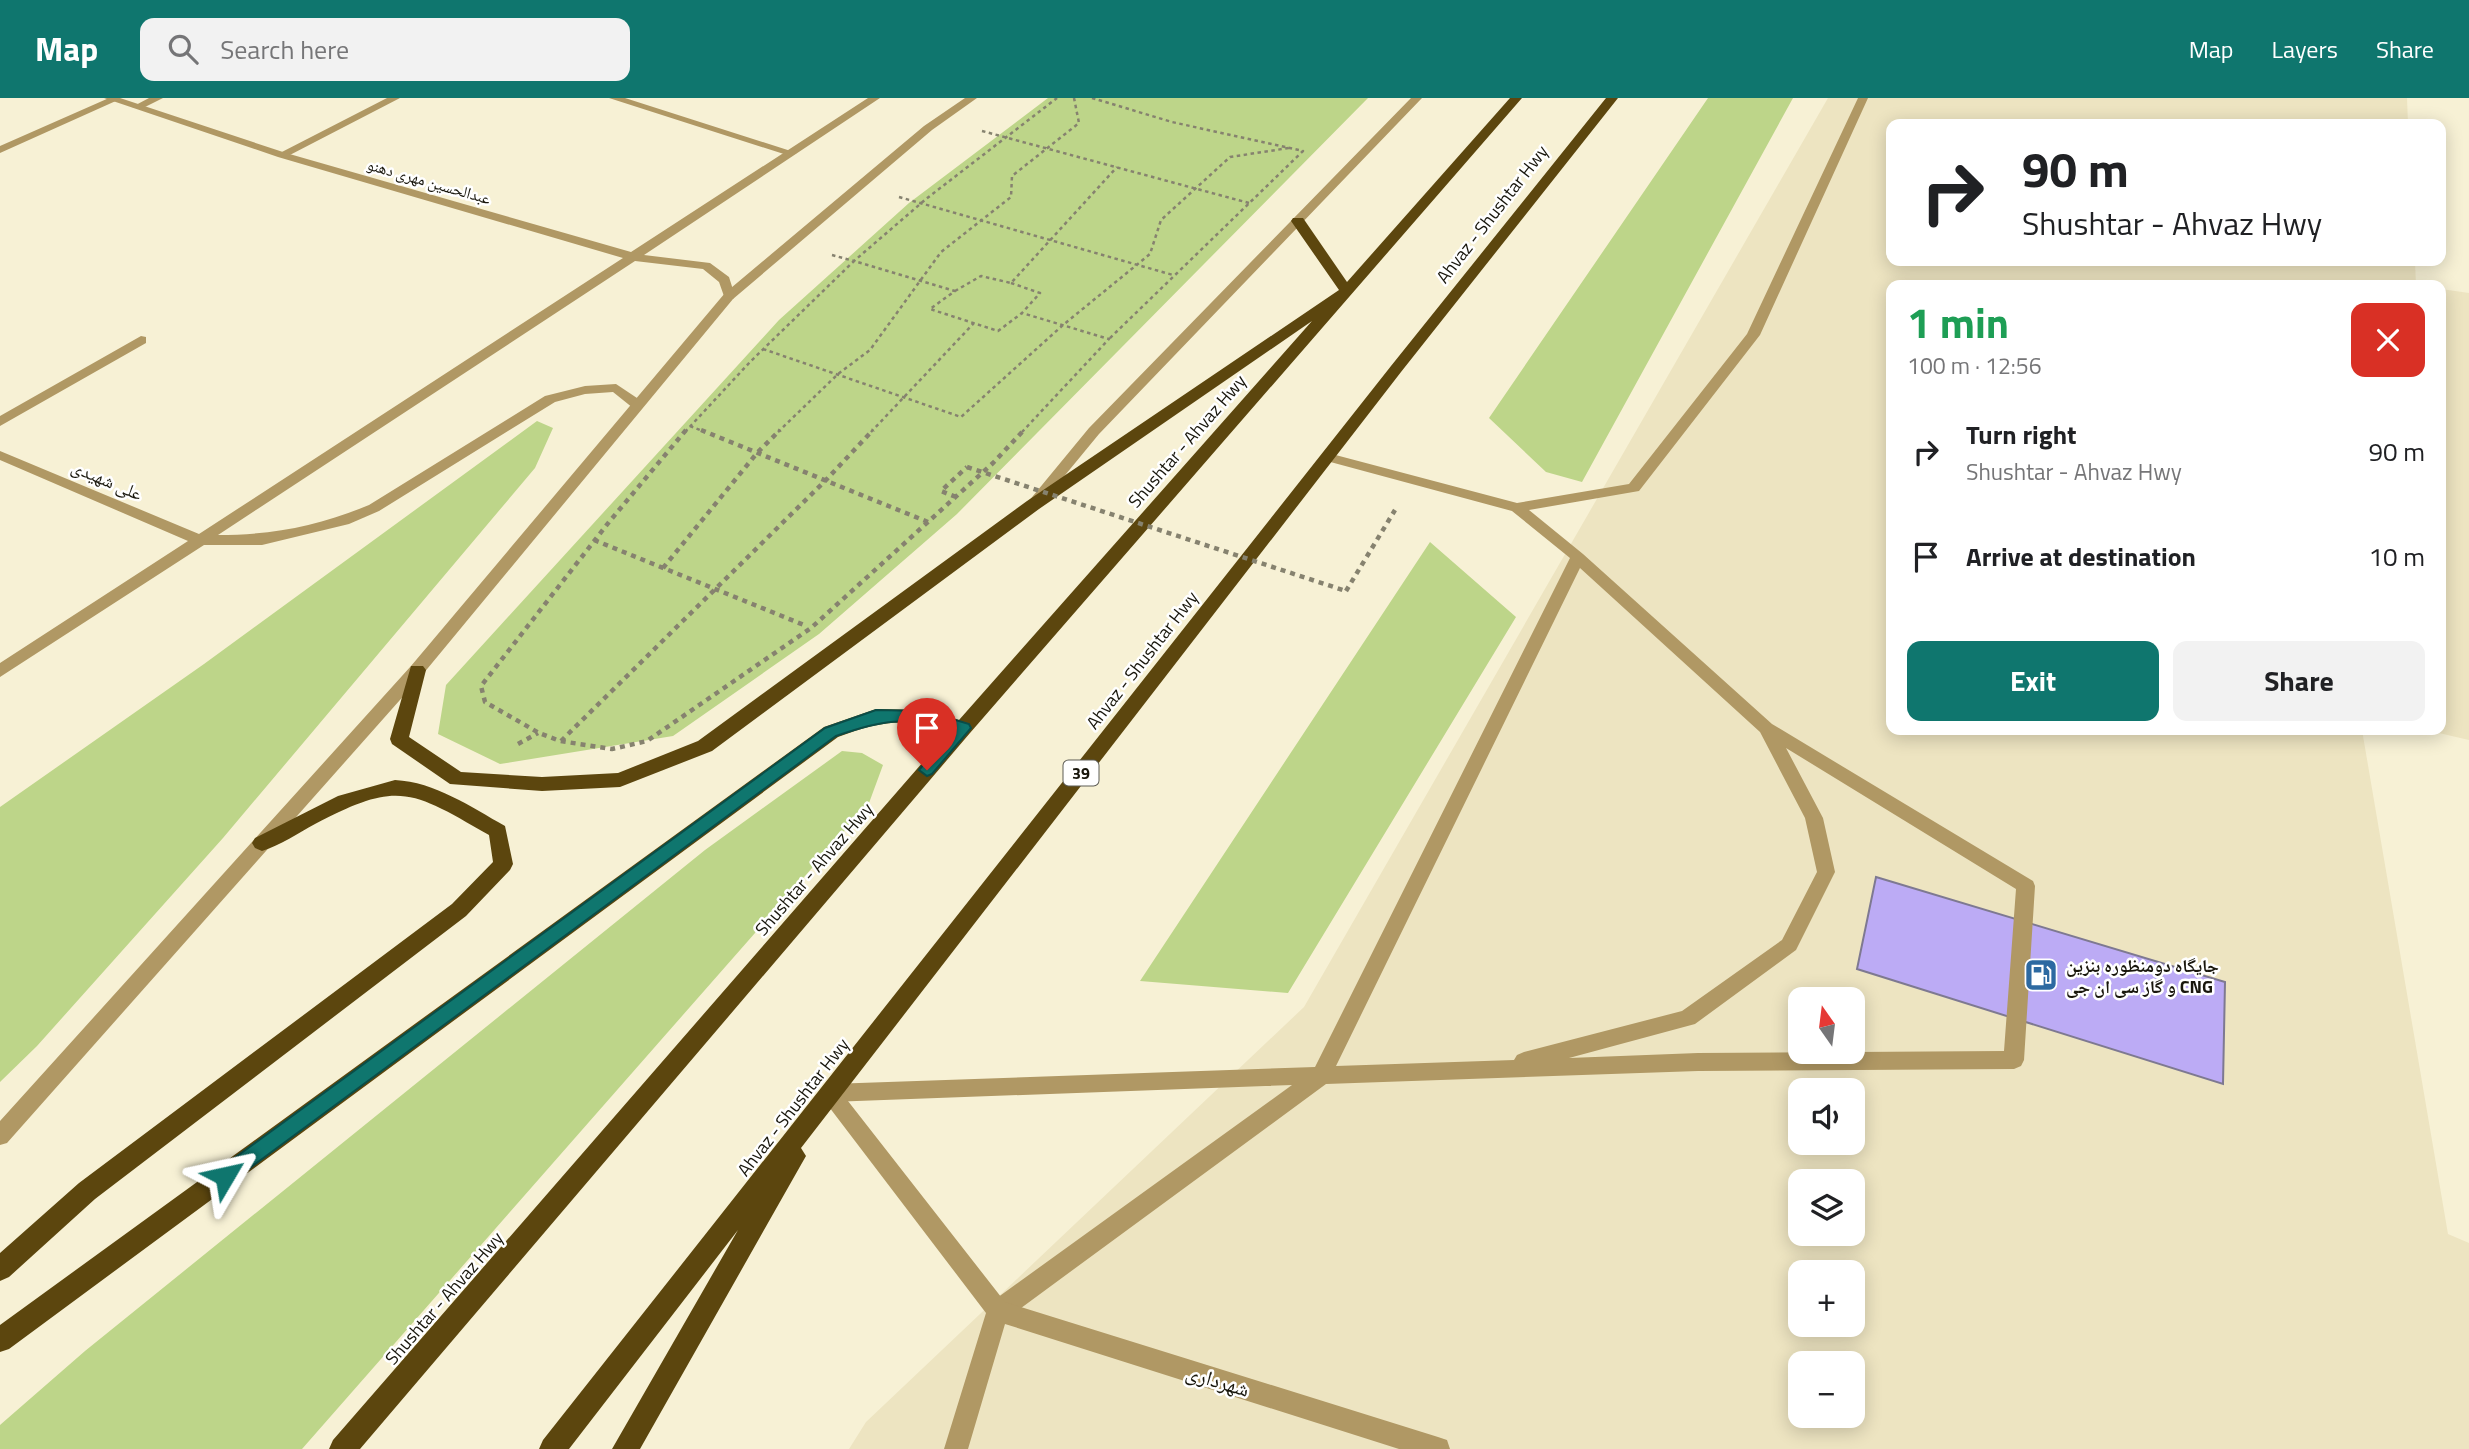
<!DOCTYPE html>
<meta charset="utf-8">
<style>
body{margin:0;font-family:"Titillium Web","Noto Naskh Arabic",sans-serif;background:#f2f2f2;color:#202124;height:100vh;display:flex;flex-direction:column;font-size:26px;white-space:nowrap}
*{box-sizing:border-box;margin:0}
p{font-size:23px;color:#757577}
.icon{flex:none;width:38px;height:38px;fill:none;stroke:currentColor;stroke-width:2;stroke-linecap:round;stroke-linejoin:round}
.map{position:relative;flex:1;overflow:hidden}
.drawer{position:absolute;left:1886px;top:182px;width:560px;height:455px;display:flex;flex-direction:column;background:#fff;border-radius:14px;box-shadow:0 4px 18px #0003}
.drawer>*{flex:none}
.hud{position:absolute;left:1886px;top:21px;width:560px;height:147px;border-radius:14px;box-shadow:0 4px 18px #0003;background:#fff;color:#202124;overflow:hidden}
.needle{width:46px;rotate:346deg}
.controls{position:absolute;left:1788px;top:889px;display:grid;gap:14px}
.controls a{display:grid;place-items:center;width:77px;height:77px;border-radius:14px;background:#fff;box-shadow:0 4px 18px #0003;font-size:35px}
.pin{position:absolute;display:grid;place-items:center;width:60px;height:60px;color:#fff;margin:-72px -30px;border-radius:50% 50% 50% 0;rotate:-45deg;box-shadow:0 0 7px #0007}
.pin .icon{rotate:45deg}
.me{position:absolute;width:77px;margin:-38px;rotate:54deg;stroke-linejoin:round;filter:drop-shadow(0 0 5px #0008)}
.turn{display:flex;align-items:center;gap:24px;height:147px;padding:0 21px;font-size:32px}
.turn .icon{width:91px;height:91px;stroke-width:2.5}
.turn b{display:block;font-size:49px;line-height:60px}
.round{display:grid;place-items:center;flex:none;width:74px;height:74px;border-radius:14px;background:#f2f2f2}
.overview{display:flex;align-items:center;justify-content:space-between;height:119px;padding:0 21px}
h1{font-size:42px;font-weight:700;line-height:52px;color:#1e9e55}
.primary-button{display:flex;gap:14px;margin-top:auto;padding:14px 21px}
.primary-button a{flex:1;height:80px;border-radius:14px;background:#0f766e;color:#fff;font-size:28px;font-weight:700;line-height:80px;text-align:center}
.primary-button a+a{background:#f2f2f2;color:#202124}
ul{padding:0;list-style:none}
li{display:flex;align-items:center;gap:21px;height:105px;padding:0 21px}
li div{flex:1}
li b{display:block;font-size:26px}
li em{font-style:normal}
header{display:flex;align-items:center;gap:42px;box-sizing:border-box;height:98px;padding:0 35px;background:#0f766e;color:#fff}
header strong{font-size:33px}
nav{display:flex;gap:38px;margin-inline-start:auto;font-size:24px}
.search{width:490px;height:63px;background:#f2f2f2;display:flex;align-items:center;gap:18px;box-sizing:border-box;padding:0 24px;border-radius:14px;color:#757577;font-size:26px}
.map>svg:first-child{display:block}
.built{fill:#ede4c1;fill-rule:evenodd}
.green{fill:#bdd589}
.building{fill:#bcabf5;stroke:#7e7991;stroke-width:2}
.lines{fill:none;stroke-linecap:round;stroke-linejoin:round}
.path-far1{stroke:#86826f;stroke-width:2.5;stroke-dasharray:3.5 3.5;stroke-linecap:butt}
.path{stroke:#86826f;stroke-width:4.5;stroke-dasharray:5 5;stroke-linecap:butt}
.service{fill:#b09864;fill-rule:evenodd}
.minor{fill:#b09864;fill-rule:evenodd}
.tertiary{fill:#b09864;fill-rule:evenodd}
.trunk{fill:#5c460e;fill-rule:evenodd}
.path-bridge{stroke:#86826f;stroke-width:4.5;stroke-dasharray:5 5;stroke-linecap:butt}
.route{fill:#0f766e;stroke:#0a4d48;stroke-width:2}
.labels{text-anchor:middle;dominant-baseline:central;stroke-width:5;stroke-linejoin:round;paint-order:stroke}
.far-street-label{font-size:16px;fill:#18160c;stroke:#fff}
.shield{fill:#fff;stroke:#5d5c55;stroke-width:2}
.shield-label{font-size:16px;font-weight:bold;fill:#18160c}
.street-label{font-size:18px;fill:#18160c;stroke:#fff}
.poi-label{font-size:18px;font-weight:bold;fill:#18160c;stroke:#fff;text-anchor:start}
.near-street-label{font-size:21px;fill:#18160c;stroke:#fff}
</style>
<header>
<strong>Map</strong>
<div class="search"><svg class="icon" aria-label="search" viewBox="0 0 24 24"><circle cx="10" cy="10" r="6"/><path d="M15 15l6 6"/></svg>Search here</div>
<nav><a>Map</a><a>Layers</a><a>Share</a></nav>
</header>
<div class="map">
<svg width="2469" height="1351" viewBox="0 0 2469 1351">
<rect width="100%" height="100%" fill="#f7f1d5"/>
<path class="built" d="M1828,0H2407L2408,26H1892V163H2415L2416,187H1892V632H2362L2448,1136L2469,1145V1351H849L866,1324L1304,909ZM1801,901H1853V954H1801ZM1801,992H1853V1045H1801ZM1801,1083H1853V1136H1801ZM1801,1174H1853V1227H1801ZM1801,1265H1853V1318H1801Z
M2441,191L2469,195V642L2426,632H2441Z"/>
<path class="green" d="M1048,0H1368L957,416L819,536L673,638L500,666L438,636L446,587L779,222L909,105Z
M1708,0H1793L1582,384L1546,374L1489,320Z
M537,323L553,330L535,370L223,740L37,948L0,984V709L204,566Z
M1430,444L1516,519L1288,895L1140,883Z
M842,653L862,655L883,667L869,705L302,1351H0V1327L85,1253L705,752Z"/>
<path class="building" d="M1876,779L2225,884L2223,986L1857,871Z"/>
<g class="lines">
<path class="path-far1" d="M1092,0L1172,24L1303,53L1109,241
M982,33L1249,105
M899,99L1173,177
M832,157L854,163L926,101L1057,0
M1011,185L1040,195L1022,215
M955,193L981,178L1011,185L1117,69
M763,251L961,319L1063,227L1150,156L1161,122L1230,59L1289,50
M690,328L705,334
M685,334L750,264L854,163L955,193L930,211L998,233L1022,215L1109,241L1022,334
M778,334L838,276L870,252L941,154L1011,99L1012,78L1079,25L1074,0
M871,334L974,225"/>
<path class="path" d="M686,332L609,424L481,588L485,604L539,635L560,643L612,651L647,643L811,530L993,365L1024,332
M701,332L928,424
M956,399L941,393L967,369
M594,442L804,527
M663,470L757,355L780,332
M1346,493L1395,412
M561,643L826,382L873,332
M518,646L538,635"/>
<path class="service" d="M109,0L118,2L0,55V48Z
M149,0H163L141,11L132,9Z
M387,0H400L286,59L276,57Z
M609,0H625L797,55L787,57Z
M1411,0H1422L1099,336L1038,410H1028L1026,407L1028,404L1089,330Z
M1858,0H1868L1760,237L1639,393L1529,412L1583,456L1772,626L2033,783L2035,788L2024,962L2021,968L2014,971L1698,973L1326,986L1006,1221L998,1224L990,1221L987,1213L990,1205L1292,987L830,1004L823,1001L820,995L823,989L830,986L1315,969L1570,460L1512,413L1323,362L1321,359L1328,355L1517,405L1629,386L1747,236ZM1580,470L1760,634L1805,720L1817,774L1782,842L1682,913L1524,954L1517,957L1514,962L1336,968ZM1786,650L2016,791L2004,953L1698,955L1569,960L1695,926L1796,852L1835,774L1823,720Z
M141,238L146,239V245L0,328V318Z"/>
<path class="minor" d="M104,0H120L286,55L631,154L868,0H880L644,157L710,165L729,179L735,198L733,201H725L719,184L703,171L635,163L218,437C272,437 319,428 369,407L545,298L585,288L616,286L643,304V310H633L613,294L585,296L555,304L379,413L349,426L262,447H204L0,579V565L188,443L0,362V353L199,436L623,160L278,59Z
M830,986L837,989L1005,1204L1438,1339L1447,1342L1450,1351H1399L1005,1226L968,1351H944L986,1215L823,1001L820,995L823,989Z"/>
<path class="tertiary" d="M965,0H977L932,32L733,201L423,576L7,1045L0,1047V1023L411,568L725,195L924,28Z"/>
<path class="trunk" d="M1510,0H1522L970,635L360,1351H329L333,1342L950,633C904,619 881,623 838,639L9,1251L0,1254V1227L824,629L876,611L926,612L959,622L1312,223L1039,411L712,653L620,689L542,693L450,686L392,646L390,641L411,568H423L426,572L409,639L461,674L542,679L618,675L698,643L1027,403L1339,192L1291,123L1293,120H1303L1347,184Z
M1606,0H1618L1401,274L801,1050L806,1058L802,1065L640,1351H612L738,1132L569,1351H539L543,1342L1391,268Z
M395,682C435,684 471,709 505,728L513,766L510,772L466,818L95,1101L9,1179L0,1183V1155L79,1085L452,806L493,764L489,737C411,692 398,682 315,726C298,735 281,747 262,753L255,750L252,745L255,740L338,698Z"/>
<path class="path-bridge" d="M967,369L1346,493"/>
</g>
<path class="route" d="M876,612L926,613L969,626L971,630L932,676L927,678L919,672L952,632C905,618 882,622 836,638L231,1084L225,1087L218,1084L215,1078L218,1072L825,630Z"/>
<defs>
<symbol id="fuel-square" viewBox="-11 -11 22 22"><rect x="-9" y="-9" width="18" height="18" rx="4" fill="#2d69a1" stroke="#fff"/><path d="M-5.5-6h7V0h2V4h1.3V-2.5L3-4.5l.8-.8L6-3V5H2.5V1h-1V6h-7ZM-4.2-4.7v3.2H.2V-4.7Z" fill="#fff"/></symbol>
</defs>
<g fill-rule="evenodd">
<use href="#fuel-square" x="2022" y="858" width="38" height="38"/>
</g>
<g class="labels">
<g class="far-street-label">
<text transform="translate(429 83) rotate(16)">عبدالحسین مهری دهنو</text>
</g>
<rect class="shield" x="1063.5" y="662.5" width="35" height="25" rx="5"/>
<g class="shield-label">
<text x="1081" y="675">39</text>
</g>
<g class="street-label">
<text transform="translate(1492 116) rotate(-52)">Ahvaz - Shushtar Hwy</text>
<text transform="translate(1187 343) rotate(-49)">Shushtar - Ahvaz Hwy</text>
<text transform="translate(107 382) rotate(23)">علی شهیدی</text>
<text transform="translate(1142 562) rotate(-52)">Ahvaz - Shushtar Hwy</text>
<text transform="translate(814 771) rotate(-49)">Shushtar - Ahvaz Hwy</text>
<text transform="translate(793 1009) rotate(-52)">Ahvaz - Shushtar Hwy</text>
<text transform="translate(444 1200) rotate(-49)">Shushtar - Ahvaz Hwy</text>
</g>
<g class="poi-label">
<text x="2066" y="867">جایگاه دومنظوره بنزین<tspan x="2066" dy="21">و گاز سی ان جی CNG</tspan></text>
</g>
<g class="near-street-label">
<text transform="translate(1218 1282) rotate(17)">شهرداری</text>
</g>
</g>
</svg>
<div class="controls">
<a><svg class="needle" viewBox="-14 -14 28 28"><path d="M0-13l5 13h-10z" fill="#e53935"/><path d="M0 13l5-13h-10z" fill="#757577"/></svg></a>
<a><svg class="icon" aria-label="sound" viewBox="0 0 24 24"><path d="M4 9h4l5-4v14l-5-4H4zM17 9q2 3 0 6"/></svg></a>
<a><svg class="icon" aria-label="layers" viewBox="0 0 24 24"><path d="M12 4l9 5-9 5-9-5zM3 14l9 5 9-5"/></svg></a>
<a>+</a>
<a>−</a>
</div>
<div class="pin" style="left:927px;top:672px;background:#d93025"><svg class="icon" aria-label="arrive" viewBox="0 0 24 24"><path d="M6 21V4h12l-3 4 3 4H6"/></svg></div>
<svg class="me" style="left:225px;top:1078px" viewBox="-20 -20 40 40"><path d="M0-17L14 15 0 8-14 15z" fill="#0f766e" stroke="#fff" stroke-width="4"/></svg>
<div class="hud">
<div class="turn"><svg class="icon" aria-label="right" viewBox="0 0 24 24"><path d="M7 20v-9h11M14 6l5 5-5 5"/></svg><div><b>90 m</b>Shushtar - Ahvaz Hwy</div></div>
</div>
<section class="drawer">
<div class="overview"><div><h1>1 min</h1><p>100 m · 12:56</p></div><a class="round" style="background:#d93025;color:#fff"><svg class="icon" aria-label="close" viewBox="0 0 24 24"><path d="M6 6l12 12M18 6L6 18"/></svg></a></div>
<ul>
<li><svg class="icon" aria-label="right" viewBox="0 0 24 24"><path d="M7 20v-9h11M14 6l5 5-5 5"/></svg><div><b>Turn right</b><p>Shushtar - Ahvaz Hwy</p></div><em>90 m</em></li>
<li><svg class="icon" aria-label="arrive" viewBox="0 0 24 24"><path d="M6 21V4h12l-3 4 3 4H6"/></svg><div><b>Arrive at destination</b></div><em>10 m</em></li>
</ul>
<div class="primary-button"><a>Exit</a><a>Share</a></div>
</section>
</div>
